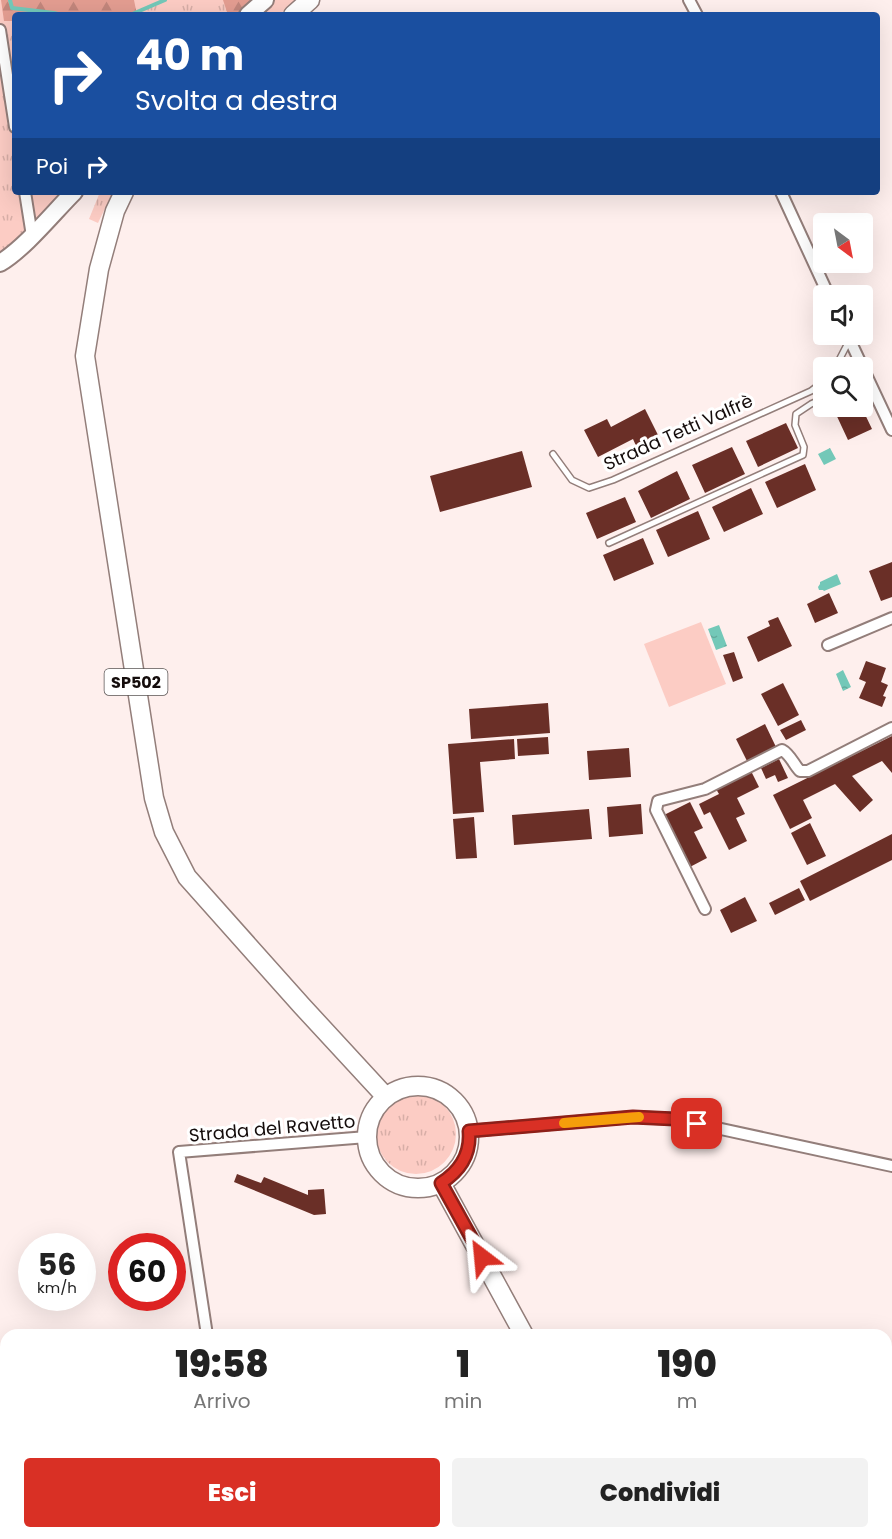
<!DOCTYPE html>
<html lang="it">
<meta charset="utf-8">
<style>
body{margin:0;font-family:Poppins,sans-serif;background:#f2f2f2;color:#222;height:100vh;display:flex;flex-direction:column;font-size:22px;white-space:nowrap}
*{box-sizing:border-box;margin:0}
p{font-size:20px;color:#767676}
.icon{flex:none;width:33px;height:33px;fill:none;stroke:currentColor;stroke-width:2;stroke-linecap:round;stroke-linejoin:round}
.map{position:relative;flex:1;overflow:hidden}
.drawer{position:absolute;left:0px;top:1329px;width:892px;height:210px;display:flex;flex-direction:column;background:#fff;border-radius:18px 18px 0 0;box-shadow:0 6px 24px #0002}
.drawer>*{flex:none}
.banner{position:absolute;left:12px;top:12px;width:868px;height:183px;border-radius:6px;box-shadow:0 6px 24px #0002;background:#1a4fa0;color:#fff;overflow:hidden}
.needle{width:39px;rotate:148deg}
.controls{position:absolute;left:813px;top:213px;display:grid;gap:12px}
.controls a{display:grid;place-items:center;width:60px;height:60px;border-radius:6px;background:#fff;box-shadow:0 6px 24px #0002;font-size:30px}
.speed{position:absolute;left:18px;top:1233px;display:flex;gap:12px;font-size:30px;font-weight:700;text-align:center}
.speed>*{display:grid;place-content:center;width:78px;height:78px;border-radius:50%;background:#fff;box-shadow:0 6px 24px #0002;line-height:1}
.speed small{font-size:15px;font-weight:400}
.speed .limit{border:9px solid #d22;background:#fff;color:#111}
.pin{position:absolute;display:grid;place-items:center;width:51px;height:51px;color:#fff;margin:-26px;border-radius:12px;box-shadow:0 3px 9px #0006}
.me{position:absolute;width:66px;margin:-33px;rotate:331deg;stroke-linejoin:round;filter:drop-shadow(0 0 4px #0008)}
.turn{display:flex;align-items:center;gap:21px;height:126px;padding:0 24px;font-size:27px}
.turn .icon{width:78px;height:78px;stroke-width:2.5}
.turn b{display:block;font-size:42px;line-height:51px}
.then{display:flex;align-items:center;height:57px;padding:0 24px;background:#0003;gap:12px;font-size:22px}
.eta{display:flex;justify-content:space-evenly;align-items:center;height:102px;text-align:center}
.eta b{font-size:36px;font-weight:800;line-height:42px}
.action{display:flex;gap:12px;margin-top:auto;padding:12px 24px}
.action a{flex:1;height:69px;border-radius:6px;background:#d93025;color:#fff;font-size:24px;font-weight:800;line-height:69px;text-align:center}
.action a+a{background:#f2f2f2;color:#222}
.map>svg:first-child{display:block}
.grass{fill:url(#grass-tufts)}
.forest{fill:url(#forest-firs)}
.pitch{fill:#fcccc4}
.water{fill:url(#water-ripples)}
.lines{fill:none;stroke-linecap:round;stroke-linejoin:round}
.stream{stroke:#73c8b8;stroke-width:4}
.building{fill:#6a2f27}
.service-casing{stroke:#937e7a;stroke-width:8}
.minor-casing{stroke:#937e7a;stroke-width:14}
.secondary-casing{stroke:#937e7a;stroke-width:20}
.primary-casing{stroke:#937e7a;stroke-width:21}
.service{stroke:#fff;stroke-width:5}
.minor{stroke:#fff;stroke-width:10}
.secondary{stroke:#fff;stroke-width:16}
.primary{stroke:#fff;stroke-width:18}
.route-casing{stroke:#8d1f18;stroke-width:15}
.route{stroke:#d93025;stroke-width:10}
.slow{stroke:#f59e0b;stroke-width:10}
.labels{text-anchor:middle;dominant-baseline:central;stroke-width:6;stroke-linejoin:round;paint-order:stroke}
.shield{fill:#fff;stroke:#5a5554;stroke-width:1.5}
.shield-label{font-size:16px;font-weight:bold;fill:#140c0b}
.street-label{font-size:18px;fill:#140c0b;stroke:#fff}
</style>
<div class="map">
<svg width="892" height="1539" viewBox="0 0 892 1539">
<defs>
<pattern id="grass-tufts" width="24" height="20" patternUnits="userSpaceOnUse" patternTransform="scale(1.5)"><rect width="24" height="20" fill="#fcccc4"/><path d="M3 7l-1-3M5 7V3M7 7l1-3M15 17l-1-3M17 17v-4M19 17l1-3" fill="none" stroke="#d7aea7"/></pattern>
<pattern id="forest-firs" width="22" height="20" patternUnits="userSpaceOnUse" patternTransform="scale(1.5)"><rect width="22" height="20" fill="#e39d91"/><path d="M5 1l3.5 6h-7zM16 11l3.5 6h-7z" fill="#c2867c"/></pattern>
<pattern id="water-ripples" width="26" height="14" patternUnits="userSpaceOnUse" patternTransform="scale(1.5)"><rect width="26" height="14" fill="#73c8b8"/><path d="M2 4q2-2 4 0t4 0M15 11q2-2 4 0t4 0" fill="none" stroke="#63ab9d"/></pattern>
</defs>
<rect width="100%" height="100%" fill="#feefed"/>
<path class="grass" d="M0,0H296L279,15H15V192H82L53,218L0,262Z
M100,192H113L98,223L89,219Z
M376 1134a40 40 0 1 1 80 0a40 40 0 1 1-80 0Z"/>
<path class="forest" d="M1,0H134L137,15H15V21H4Z
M223,0H253L236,15H228Z"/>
<path class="pitch" d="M701,622L726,684L669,707L644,644Z"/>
<path class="water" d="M830,448L836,459L824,465L818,454Z
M837,574L841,584L824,591L823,590H819L818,587L820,584V582Z
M719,625L727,646L716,650L708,629Z
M843,670L851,687L843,691L836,674Z"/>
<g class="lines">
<path class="stream" d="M10,0L12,8L54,13L61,15
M130,15L165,0"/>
</g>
<path class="building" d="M841,406H861L872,429L848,440L834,410Z
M645,409L659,437L637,448L633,439L598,457L584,430L607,419L611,427Z
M786,423L798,448L758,467L746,441Z
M732,447L745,474L705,493L692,465Z
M522,451L532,487L440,512L430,476Z
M805,464L816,490L777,508L765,482Z
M677,471L690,499L651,518L638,491Z
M751,488L763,514L724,532L712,507Z
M625,497L636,522L597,539L586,513Z
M698,511L710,539L668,557L656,530Z
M643,538L654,564L614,581L603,555Z
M892,562V597L881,601L869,571Z
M829,593L838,613L815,623L807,604Z
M778,617L792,646L758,662L747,637L770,626L768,621Z
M734,652L743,678L733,682L723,655Z
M866,661L886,668L881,682L888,685L883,696L886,697L882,707L859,698L866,682L859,679Z
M783,683L799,715L778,726L761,694Z
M548,703L550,733L471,739L469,709Z
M801,720L806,730L786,740L780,730Z
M765,724L776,747L747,761L736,739Z
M892,736V773L882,761L852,776L873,800L860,812L835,784L803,800L812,818L790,829L773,795Z
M548,737L549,754L518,756L517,739Z
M514,739L515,759L480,762L484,812L453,814L448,744Z
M629,748L631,777L589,780L587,751Z
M779,759L788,778L778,782L775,775L766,779L761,768Z
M751,771L759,787L737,798L745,814L736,818L747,841L729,850L710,812L704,815L699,804L719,794L716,789Z
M690,802L703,828L694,832L707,858L688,868L662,816Z
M641,804L643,834L609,837L607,807Z
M589,809L592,839L514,845L512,815Z
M474,817L477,858L456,859L453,819Z
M810,823L826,856L807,865L791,833Z
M892,834V860L810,901L800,881Z
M799,888L805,900L775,915L769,903Z
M745,897L757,921L731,933L720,910Z
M237,1174L261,1183L264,1177L308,1195V1190L324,1189L326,1214L314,1215L234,1182Z
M354,1533H405L407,1539H339Z"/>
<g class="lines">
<defs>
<path id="service" d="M835,368L849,341
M553,454L572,480L589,488L613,480L811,391L824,381
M609,543L803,455L804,447L795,425L796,414L811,404L824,398"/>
<path id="minor" d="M689,0L697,15
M0,30L15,127
M25,192L32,236
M781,192L829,296
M847,334L892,430
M828,645L892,618
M705,909L656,810L658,801L705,789L782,750C790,754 794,765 800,771H808L892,728
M469,1131L633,1117L675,1119L892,1166
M207,1335L179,1152L367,1137
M236,1533L237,1539"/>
<path id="secondary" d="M248,15L265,0
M0,263C25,248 53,213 74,192"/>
<path id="primary" d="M293,15L310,0
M124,192L115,211L99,269L85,356L154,798L164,832L187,877L302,1006L386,1097
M367 1137a51 51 0 1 1 102 0a51 51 0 1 1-102 0Z
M441,1183L524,1335
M636,1533L639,1539"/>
</defs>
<use href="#service" class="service-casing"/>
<use href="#minor" class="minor-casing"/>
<use href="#secondary" class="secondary-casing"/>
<use href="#primary" class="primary-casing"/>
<use href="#service" class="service"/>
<use href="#minor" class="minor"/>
<use href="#secondary" class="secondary"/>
<use href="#primary" class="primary"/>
</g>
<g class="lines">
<defs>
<path id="route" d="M482,1257L441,1183C460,1171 471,1154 469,1131L633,1117L675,1119L697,1124"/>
</defs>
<use href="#route" class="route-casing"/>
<use href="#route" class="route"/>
<path class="slow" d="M564,1123L639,1117"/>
</g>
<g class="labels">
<rect class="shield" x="104.5" y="669" width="63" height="26" rx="4.5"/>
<g class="shield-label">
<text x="136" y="682">SP502</text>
</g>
<g class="street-label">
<text transform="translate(678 432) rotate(-24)">Strada Tetti Valfrè</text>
<text transform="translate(272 1128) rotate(-5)">Strada del Ravetto</text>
</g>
</g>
</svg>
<div class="controls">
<a><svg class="needle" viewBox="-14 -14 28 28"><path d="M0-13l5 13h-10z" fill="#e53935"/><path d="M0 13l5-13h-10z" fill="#767676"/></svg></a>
<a><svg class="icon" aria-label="sound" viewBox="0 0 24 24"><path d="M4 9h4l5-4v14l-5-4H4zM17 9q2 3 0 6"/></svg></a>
<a><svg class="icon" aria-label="search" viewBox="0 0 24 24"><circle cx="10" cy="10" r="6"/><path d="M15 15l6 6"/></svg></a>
</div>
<div class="speed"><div>56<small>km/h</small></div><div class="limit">60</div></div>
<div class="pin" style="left:697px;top:1124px;background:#d93025"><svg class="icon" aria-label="arrive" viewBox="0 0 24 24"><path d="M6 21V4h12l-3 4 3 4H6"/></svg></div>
<svg class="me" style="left:482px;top:1257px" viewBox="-20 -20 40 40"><path d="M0-17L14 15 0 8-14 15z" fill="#d93025" stroke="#fff" stroke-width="4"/></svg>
<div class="banner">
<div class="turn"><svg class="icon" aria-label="right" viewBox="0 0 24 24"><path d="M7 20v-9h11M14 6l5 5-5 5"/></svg><div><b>40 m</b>Svolta a destra</div></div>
<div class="then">Poi<svg class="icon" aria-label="right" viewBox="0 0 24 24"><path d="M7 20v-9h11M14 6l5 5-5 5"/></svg></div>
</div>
<section class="drawer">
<div class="eta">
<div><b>19:58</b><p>Arrivo</p></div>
<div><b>1</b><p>min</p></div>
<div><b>190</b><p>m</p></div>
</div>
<div class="action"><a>Esci</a><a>Condividi</a></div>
</section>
</div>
